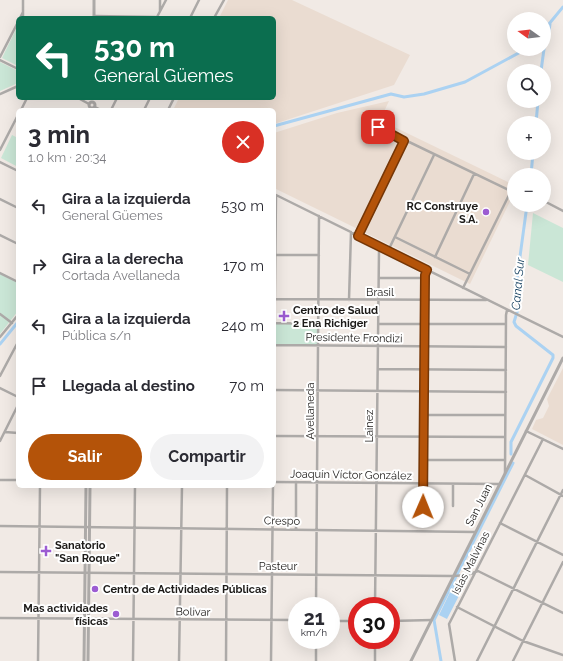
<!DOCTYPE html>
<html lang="es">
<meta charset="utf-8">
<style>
body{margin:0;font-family:Raleway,sans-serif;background:#f2f2f3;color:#2b2b33;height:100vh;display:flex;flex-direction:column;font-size:15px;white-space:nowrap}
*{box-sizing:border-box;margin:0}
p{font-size:13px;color:#7c7c81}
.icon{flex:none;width:22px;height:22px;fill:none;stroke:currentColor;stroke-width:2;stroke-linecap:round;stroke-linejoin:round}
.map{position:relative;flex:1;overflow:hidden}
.details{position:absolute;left:16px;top:108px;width:260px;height:380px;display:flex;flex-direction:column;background:#fff;border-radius:6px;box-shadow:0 4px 16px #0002}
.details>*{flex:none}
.guide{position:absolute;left:16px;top:16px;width:260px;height:84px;border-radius:6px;box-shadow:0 4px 16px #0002;background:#0b6e4f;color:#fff;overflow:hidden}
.needle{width:26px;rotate:285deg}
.controls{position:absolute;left:507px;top:12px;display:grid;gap:8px}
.controls a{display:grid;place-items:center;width:44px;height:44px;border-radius:50%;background:#fff;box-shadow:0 4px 16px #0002;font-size:20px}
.speed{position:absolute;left:288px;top:597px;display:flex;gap:8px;font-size:20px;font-weight:700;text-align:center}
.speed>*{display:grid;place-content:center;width:52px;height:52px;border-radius:50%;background:#fff;box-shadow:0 4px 16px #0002;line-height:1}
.speed small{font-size:10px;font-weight:400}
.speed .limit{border:6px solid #d22;background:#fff;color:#111}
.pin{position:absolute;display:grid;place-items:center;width:34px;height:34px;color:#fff;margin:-17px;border-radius:8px;box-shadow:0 2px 6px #0006}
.me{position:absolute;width:44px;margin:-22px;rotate:1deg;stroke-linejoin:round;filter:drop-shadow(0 0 3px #0008)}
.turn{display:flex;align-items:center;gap:14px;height:84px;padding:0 12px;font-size:18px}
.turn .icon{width:52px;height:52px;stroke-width:2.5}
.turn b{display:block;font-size:28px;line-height:34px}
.round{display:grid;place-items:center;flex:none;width:42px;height:42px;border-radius:21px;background:#f2f2f3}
.head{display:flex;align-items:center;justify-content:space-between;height:68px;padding:0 12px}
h1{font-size:24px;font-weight:700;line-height:30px}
.button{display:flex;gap:8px;margin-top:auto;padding:8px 12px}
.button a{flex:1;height:46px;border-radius:24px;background:#b45309;color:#fff;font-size:16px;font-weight:700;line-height:46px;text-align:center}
.button a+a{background:#f2f2f3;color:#2b2b33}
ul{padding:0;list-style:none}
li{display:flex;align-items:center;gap:12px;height:60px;padding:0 12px}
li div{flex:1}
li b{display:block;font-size:15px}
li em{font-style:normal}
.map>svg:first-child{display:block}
.built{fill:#eadcd1}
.green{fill:#cae6d6}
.water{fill:#abd2f2}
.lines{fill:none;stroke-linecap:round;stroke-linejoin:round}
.canal{stroke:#abd2f2;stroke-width:3}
.minor{stroke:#adaaa8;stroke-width:2.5}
.tertiary{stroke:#adaaa8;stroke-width:3}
.route-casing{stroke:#753606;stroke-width:10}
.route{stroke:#b45309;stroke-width:7}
.poi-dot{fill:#9c5cd2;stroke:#fff;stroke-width:1.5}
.labels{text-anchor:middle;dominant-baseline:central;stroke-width:4;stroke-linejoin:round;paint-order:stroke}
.poi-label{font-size:11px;font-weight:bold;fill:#1c1a18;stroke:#fff;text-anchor:start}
.street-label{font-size:11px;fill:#1c1a18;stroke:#fff}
.water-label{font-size:12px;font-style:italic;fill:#123e5e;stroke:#fff}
</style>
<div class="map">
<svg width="563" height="661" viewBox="0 0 563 661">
<rect width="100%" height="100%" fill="#f1eae5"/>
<path class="built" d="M228,0H292L410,55L394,85L274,124V110H173L179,98H274V18H219Z
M389,101L380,120L514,185V193L470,284L274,188V133L337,113Z
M563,368V445L532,429L536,420L543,418L549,406L547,399Z"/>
<path class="green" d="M18,25V66L2,58Z
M0,62L18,71V83L0,91Z
M12,135L18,138V167L1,158Z
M533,213L563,228V282L528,265Z
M0,274L18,283V311L0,334Z
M274,323L319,324L318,345H274Z"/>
<path class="water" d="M455,582L464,586L447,619L439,615Z"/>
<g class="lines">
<path class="canal" d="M544,30L563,7
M544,47L548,38L550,24
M541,71L544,49
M536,123L538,101
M274,126L391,94L404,97L424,94L465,82L526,49
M531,175L533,153
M0,344L18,322
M511,454V442L553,358V355L516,326L514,322L518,309L519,301L516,286L527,205
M441,661L434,620L513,463"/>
<path class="minor" d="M160,0V11
M94,16L155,17L160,18
M157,17L166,0
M20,18L23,12
M23,18V0
M190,18L199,0
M214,18L224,0
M0,57L18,22
M0,60L18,69
M0,94L18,86
M78,98L89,104
M95,107L101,110
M21,110L27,98
M111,110L117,98
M144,110L150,98
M168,110L174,98
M378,127L511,191L463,288
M0,150L18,115
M0,162L18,171
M274,194L563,337
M0,199L18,208
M544,201L563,211
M0,235L18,244
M358,236L404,141
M395,237L470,274
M388,251L434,155
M274,255H319
M435,257L474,174
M0,273L18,282
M379,278H425
M274,299L486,300
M349,300L351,232
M0,314L12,323
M274,323L319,324
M378,324H506
M0,337L18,315
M274,345L506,347
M378,369L506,370
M274,374L276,195
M0,376L18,342
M0,388L18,397
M274,390L506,392
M424,415H505
M526,431L563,449
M5,432L18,433
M274,436L505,437
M0,441L18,405
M424,460H505
M505,473L506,315L507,310
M525,475L563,496
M0,480H18
M274,482L500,484
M296,482V529
M453,484V506
M423,507L425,275L427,270
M500,523L563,555
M0,526L475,532
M0,572L453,576L467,575L478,571L563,613
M316,606L319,216
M375,606L379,250L380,247
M457,607L523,641L563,655
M0,618L297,620
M331,621H357
M391,621L432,620
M38,661L40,486
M133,661L135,486
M179,661L182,486
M226,661L227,486
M271,661L273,486
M316,661V640
M375,661V640
M455,661L449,624L543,439
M477,661L563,490
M513,661L563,562"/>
<path class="tertiary" d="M94,18V0
M89 105a3 3 0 1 1 6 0a3 3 0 1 1-6 0Z
M84,661L86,486
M88,661L90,486
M411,661L563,358"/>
</g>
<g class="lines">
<defs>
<path id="route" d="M378,127L404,141L358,236L427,270L425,275L423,507"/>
</defs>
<use href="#route" class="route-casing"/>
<use href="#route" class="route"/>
</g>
<g class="poi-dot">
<circle cx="486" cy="212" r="4"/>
<path d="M282 310h4v4h4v4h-4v4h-4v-4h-4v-4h4z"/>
<path d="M44 545h4v4h4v4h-4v4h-4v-4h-4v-4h4z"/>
<circle cx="95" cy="589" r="4"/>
<circle cx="116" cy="614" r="4"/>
</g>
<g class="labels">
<g class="poi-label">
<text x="478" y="206" text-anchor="end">RC Construye<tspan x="478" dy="13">S.A.</tspan></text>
<text x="293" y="310">Centro de Salud<tspan x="293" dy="13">2 Ena Richiger</tspan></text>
<text x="55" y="545">Sanatorio<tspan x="55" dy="13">"San Roque"</tspan></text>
<text x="103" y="589">Centro de Actividades Públicas</text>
<text x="108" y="608" text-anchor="end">Mas actividades<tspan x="108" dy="13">físicas</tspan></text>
</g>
<g class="street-label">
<text x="380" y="292">Brasil</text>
<text transform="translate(354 338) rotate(1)">Presidente Frondizi</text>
<text transform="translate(310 411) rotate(-90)">Avellaneda</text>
<text transform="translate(369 426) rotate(-90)">Lainez</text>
<text transform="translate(351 475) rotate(1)">Joaquín Víctor González</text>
<text transform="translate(479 505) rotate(-63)">San Juan</text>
<text transform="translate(282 521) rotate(1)">Crespo</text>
<text transform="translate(471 563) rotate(-63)">Islas Malvinas</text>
<text x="278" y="566">Pasteur</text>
<text transform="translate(193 612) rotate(1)">Bolivar</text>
</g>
<g class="water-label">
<text transform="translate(518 284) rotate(-85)">Canal Sur</text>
</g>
</g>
</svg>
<div class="controls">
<a><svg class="needle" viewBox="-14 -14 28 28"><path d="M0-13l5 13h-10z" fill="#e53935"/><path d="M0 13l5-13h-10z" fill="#7c7c81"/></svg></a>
<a><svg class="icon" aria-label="search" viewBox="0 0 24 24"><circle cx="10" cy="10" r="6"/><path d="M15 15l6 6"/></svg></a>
<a>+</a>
<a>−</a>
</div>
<div class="speed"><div>21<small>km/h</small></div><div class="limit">30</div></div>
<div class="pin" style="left:378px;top:127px;background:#d93025"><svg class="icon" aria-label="arrive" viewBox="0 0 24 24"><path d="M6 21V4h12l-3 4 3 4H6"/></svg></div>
<svg class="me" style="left:423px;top:507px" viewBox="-20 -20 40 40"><circle r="19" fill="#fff"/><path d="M0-13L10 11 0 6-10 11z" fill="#b45309"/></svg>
<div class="guide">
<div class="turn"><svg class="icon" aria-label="left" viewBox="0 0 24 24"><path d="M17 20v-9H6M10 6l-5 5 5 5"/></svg><div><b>530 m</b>General Güemes</div></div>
</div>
<section class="details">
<div class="head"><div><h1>3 min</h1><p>1.0 km · 20:34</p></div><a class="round" style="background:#d93025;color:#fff"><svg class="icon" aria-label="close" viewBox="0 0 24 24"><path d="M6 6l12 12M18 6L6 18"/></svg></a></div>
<ul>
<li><svg class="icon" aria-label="left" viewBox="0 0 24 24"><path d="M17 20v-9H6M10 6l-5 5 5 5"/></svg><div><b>Gira a la izquierda</b><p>General Güemes</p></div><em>530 m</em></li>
<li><svg class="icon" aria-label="right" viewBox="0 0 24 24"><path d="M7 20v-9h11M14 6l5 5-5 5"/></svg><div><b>Gira a la derecha</b><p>Cortada Avellaneda</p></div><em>170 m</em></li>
<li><svg class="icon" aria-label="left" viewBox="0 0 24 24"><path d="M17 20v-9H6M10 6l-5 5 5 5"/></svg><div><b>Gira a la izquierda</b><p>Pública s/n</p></div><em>240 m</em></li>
<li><svg class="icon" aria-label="arrive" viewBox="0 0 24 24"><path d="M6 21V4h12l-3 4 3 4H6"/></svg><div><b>Llegada al destino</b></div><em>70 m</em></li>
</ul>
<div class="button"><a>Salir</a><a>Compartir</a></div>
</section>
</div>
